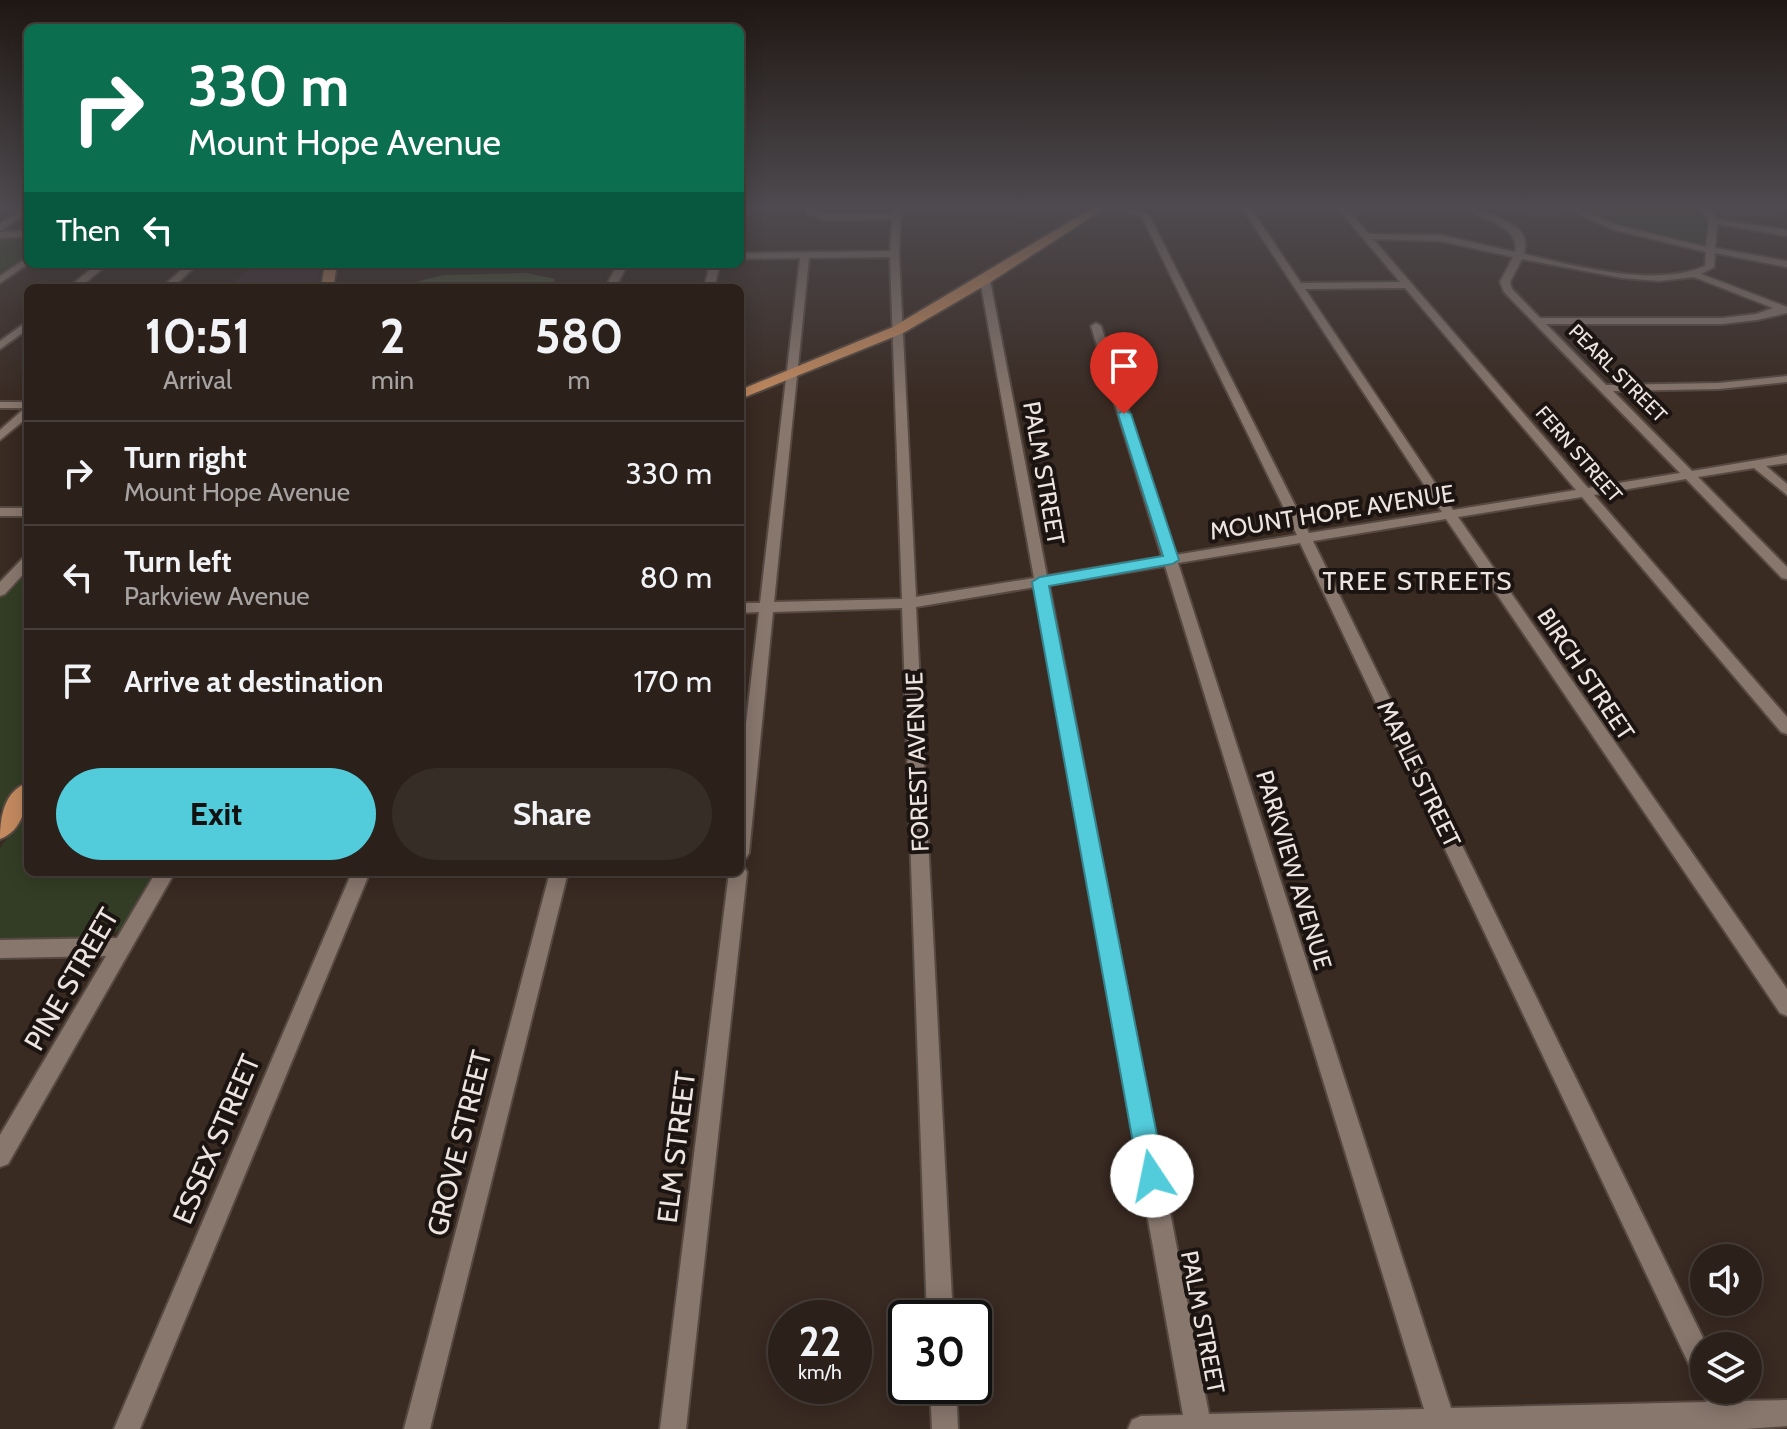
<!DOCTYPE html>
<style>
body{margin:0;font-family:Cabin,sans-serif;background:#372d27;color:#f1f3f6;height:100vh;display:flex;flex-direction:column;font-size:30px;white-space:nowrap}
*{box-sizing:border-box;margin:0}
p{font-size:26px;color:#a6a3a2}
.icon{flex:none;width:44px;height:44px;fill:none;stroke:currentColor;stroke-width:2;stroke-linecap:round;stroke-linejoin:round}
.map{position:relative;flex:1;overflow:hidden}
.side{position:absolute;left:24px;top:284px;width:720px;height:592px;display:flex;flex-direction:column;background:#2b201a;border-radius:12px;box-shadow:0 4px 20px #0003,0 0 0 2px #473e39}
.side>*{flex:none}
.hud{position:absolute;left:24px;top:24px;width:720px;height:244px;border-radius:12px;box-shadow:0 4px 20px #0003,0 0 0 2px #473e39;background:#0b6e4f;color:#fff;overflow:hidden}
.controls{position:absolute;left:1690px;top:1244px;display:grid;gap:16px}
.controls a{display:grid;place-items:center;width:72px;height:72px;border-radius:50%;background:#2b201a;box-shadow:0 4px 20px #0003,0 0 0 2px #473e39;font-size:40px}
.speed{position:absolute;left:768px;top:1300px;display:flex;gap:16px;font-size:40px;font-weight:700;text-align:center}
.speed>*{display:grid;place-content:center;width:104px;height:104px;border-radius:50%;background:#2b201a;box-shadow:0 4px 20px #0003,0 0 0 2px #473e39;line-height:1}
.speed small{font-size:20px;font-weight:400}
.speed .limit{border:4px solid #111;border-radius:12px;background:#fff;color:#111}
.pin{position:absolute;display:grid;place-items:center;width:68px;height:68px;color:#fff;margin:-82px -34px;border-radius:50% 50% 50% 0;rotate:-45deg;box-shadow:0 0 8px #0007}
.pin .icon{rotate:45deg}
.me{position:absolute;width:88px;margin:-44px;rotate:349deg;stroke-linejoin:round;filter:drop-shadow(0 0 6px #0008)}
.turn{display:flex;align-items:center;gap:28px;height:168px;padding:0 32px;font-size:36px}
.turn .icon{width:104px;height:104px;stroke-width:2.5}
.turn b{display:block;font-size:56px;line-height:68px}
.then{display:flex;align-items:center;height:76px;padding:0 32px;background:#0003;gap:16px;font-size:30px}
.eta{display:flex;justify-content:space-evenly;align-items:center;height:136px;text-align:center}
.eta b{font-size:48px;font-weight:800;line-height:56px}
.primary-button{display:flex;gap:16px;margin-top:auto;padding:16px 32px}
.primary-button a{flex:1;height:92px;border-radius:48px;background:#52cbda;color:#111;font-size:32px;font-weight:800;line-height:92px;text-align:center}
.primary-button a+a{background:#372d27;color:#f1f3f6}
ul{padding:0;list-style:none}
li{display:flex;align-items:center;gap:24px;height:104px;padding:0 32px;border-top:2px solid #473e39}
li div{flex:1}
li b{display:block;font-size:30px}
li em{font-style:normal}
.map>svg:first-child{display:block}
.medical{fill:#422f37}
.green{fill:#333d25}
.forest{fill:#4c5a3a}
.lines{fill:none;stroke-linecap:round;stroke-linejoin:round}
.minor-casing{stroke:#564942;stroke-width:4}
.major-casing{stroke:#564942;stroke-width:4}
.minor{fill:#88776d;fill-rule:evenodd}
.major{fill:#c38a5f;fill-rule:evenodd}
.route{fill:#52cbda;stroke:#35848e;stroke-width:2}
.labels{text-anchor:middle;dominant-baseline:central;stroke-width:8;stroke-linejoin:round;paint-order:stroke}
.far-street-label{font-size:20px;fill:#eee4df;stroke:#1b1411}
.street-label{font-size:24px;fill:#eee4df;stroke:#1b1411}
.neighbourhood-label{font-size:26px;letter-spacing:2px;fill:#eee4df;stroke:#1b1411}
.near-street-label{font-size:28px;fill:#eee4df;stroke:#1b1411}
</style>
<div class="map">
<svg width="1787" height="1429" viewBox="0 0 1787 1429">
<rect width="100%" height="100%" fill="#392a22"/>
<path class="medical" d="M253,264H322L316,288H229Z"/>
<path class="green" d="M1570,206H1698L1708,217L1706,245C1665,247 1606,223 1570,206Z
M0,237H28V256L0,276Z
M28,568V773L0,811V597Z
M28,809V872H154L132,911L131,920L117,932L104,937L0,940V848Z"/>
<path class="forest" d="M526,273L555,279L551,288H412L416,282L443,275Z"/>
<g class="lines">
<defs>
<path id="minor" d="M28,206V213L0,231V224Z
M806,206H814L815,211L828,214H892L893,206H901L899,254L916,597L1034,578L980,280L985,277L990,280L1047,576L1162,557L1091,326L1096,323L1101,326L1175,555L1297,535L1142,217L1107,206H1120L1149,215L1309,533L1442,512L1241,206H1249L1301,283L1400,282L1336,206H1344L1369,234L1440,235L1515,252C1521,224 1477,219 1459,206C1472,206 1509,220 1519,230C1526,236 1526,245 1524,254C1576,266 1654,288 1705,266L1706,252L1614,230L1560,206H1570L1621,226L1706,247L1709,221L1700,206H1708L1716,219L1787,230V236L1717,224L1715,248L1787,261V267L1715,253L1714,267L1701,274L1787,307V313L1757,320L1722,324H1546L1606,385L1719,383L1787,376V382L1719,389L1613,391L1692,471L1787,455V463L1766,466L1787,484V495L1754,468L1698,477L1787,567V579L1782,578L1686,479L1594,495L1787,717V734L1781,732L1582,497L1458,517L1787,989V1016L1780,1013L1446,519L1313,541L1707,1346H1704V1381L1695,1377L1300,543L1178,563L1451,1408L1707,1402L1702,1390L1704,1385V1390H1729L1734,1401L1787,1400V1426L1746,1429H1128L1132,1420L1141,1416L1183,1415L1035,587L916,607L953,1318H927L902,608L773,612L749,853L746,858L740,860V775L759,612L740,613V603H760L800,258L740,259V253L890,251L892,219L828,220L808,214ZM1373,239L1440,241L1513,257L1500,282L1504,292L1680,473L1588,488ZM890,257L902,599L774,602L809,258ZM1522,259L1622,278L1659,281L1694,277L1773,308L1756,314L1722,318H1540L1512,289L1510,282ZM1405,288L1576,490L1453,510L1305,289ZM1165,566L1424,1409L1209,1414L1049,585Z
M28,231V237L0,238V232Z
M28,257V264L0,283V276Z
M97,264H108L79,288H68Z
M188,264H198L172,288H161Z
M618,264H628L615,288H605Z
M710,264H720L714,288H704Z
M28,321V329L0,349V341Z
M0,402H28V417L0,440V430L25,408H0Z
M0,508H28V516H0Z
M28,557V569L5,594L0,596V582L23,558Z
M740,865L744,867L747,872L686,1429H660L729,872H740Z
M156,872H175L8,1164L0,1167V1135L106,956L0,958V940L117,938Z
M352,872H370L140,1429H114Z
M550,872H568L430,1429H404Z
M930,1386H956L958,1429H932Z"/>
<path id="major" d="M1096,206H1108L989,283L903,333L740,399V390L893,327Z
M325,264H337L333,288H321Z
M28,783C28,803 23,831 0,839C0,818 4,790 28,783Z"/>
</defs>
<use href="#minor" class="minor-casing"/>
<use href="#major" class="major-casing"/>
<use href="#minor" class="minor"/>
<use href="#major" class="major"/>
</g>
<linearGradient id="sky" x2="0" y2="1"><stop stop-color="#1f1713"/><stop offset="0.51" stop-color="#4e4a4f"/><stop offset="1" stop-color="#4e4a4f" stop-opacity="0"/></linearGradient>
<rect width="1787" height="406" fill="url(#sky)"/>
<path class="route" d="M1124,410L1131,414L1179,560L1172,564L1049,586L1165,1176L1161,1185L1152,1189L1142,1185L1139,1176L1032,582L1040,577L1163,556L1118,414Z"/>
<g class="labels">
<g class="far-street-label">
<text transform="translate(1618 373) rotate(45)">PEARL STREET</text>
<text transform="translate(1579 454) rotate(49)">FERN STREET</text>
</g>
<g class="street-label">
<text transform="translate(1044 473) rotate(80)">PALM STREET</text>
<text transform="translate(1332 512) rotate(-9)">MOUNT HOPE AVENUE</text>
<text transform="translate(1586 674) rotate(56)">BIRCH STREET</text>
<text transform="translate(917 762) rotate(-92)">FOREST AVENUE</text>
<text transform="translate(1419 774) rotate(64)">MAPLE STREET</text>
<text transform="translate(1294 870) rotate(73)">PARKVIEW AVENUE</text>
<text transform="translate(1203 1322) rotate(79)">PALM STREET</text>
</g>
<g class="neighbourhood-label">
<text x="1418" y="581">TREE STREETS</text>
</g>
<g class="near-street-label">
<text transform="translate(71 979) rotate(-60)">PINE STREET</text>
<text transform="translate(216 1139) rotate(-67)">ESSEX STREET</text>
<text transform="translate(459 1143) rotate(-76)">GROVE STREET</text>
<text transform="translate(676 1147) rotate(-83)">ELM STREET</text>
</g>
</g>
</svg>
<div class="controls">
<a><svg class="icon" aria-label="sound" viewBox="0 0 24 24"><path d="M4 9h4l5-4v14l-5-4H4zM17 9q2 3 0 6"/></svg></a>
<a><svg class="icon" aria-label="layers" viewBox="0 0 24 24"><path d="M12 4l9 5-9 5-9-5zM3 14l9 5 9-5"/></svg></a>
</div>
<div class="speed"><div>22<small>km/h</small></div><div class="limit">30</div></div>
<div class="pin" style="left:1124px;top:414px;background:#d93025"><svg class="icon" aria-label="arrive" viewBox="0 0 24 24"><path d="M6 21V4h12l-3 4 3 4H6"/></svg></div>
<svg class="me" style="left:1152px;top:1176px" viewBox="-20 -20 40 40"><circle r="19" fill="#fff"/><path d="M0-13L10 11 0 6-10 11z" fill="#52cbda"/></svg>
<div class="hud">
<div class="turn"><svg class="icon" aria-label="right" viewBox="0 0 24 24"><path d="M7 20v-9h11M14 6l5 5-5 5"/></svg><div><b>330 m</b>Mount Hope Avenue</div></div>
<div class="then">Then<svg class="icon" aria-label="left" viewBox="0 0 24 24"><path d="M17 20v-9H6M10 6l-5 5 5 5"/></svg></div>
</div>
<section class="side">
<div class="eta">
<div><b>10:51</b><p>Arrival</p></div>
<div><b>2</b><p>min</p></div>
<div><b>580</b><p>m</p></div>
</div>
<ul>
<li><svg class="icon" aria-label="right" viewBox="0 0 24 24"><path d="M7 20v-9h11M14 6l5 5-5 5"/></svg><div><b>Turn right</b><p>Mount Hope Avenue</p></div><em>330 m</em></li>
<li><svg class="icon" aria-label="left" viewBox="0 0 24 24"><path d="M17 20v-9H6M10 6l-5 5 5 5"/></svg><div><b>Turn left</b><p>Parkview Avenue</p></div><em>80 m</em></li>
<li><svg class="icon" aria-label="arrive" viewBox="0 0 24 24"><path d="M6 21V4h12l-3 4 3 4H6"/></svg><div><b>Arrive at destination</b></div><em>170 m</em></li>
</ul>
<div class="primary-button"><a>Exit</a><a>Share</a></div>
</section>
</div>
